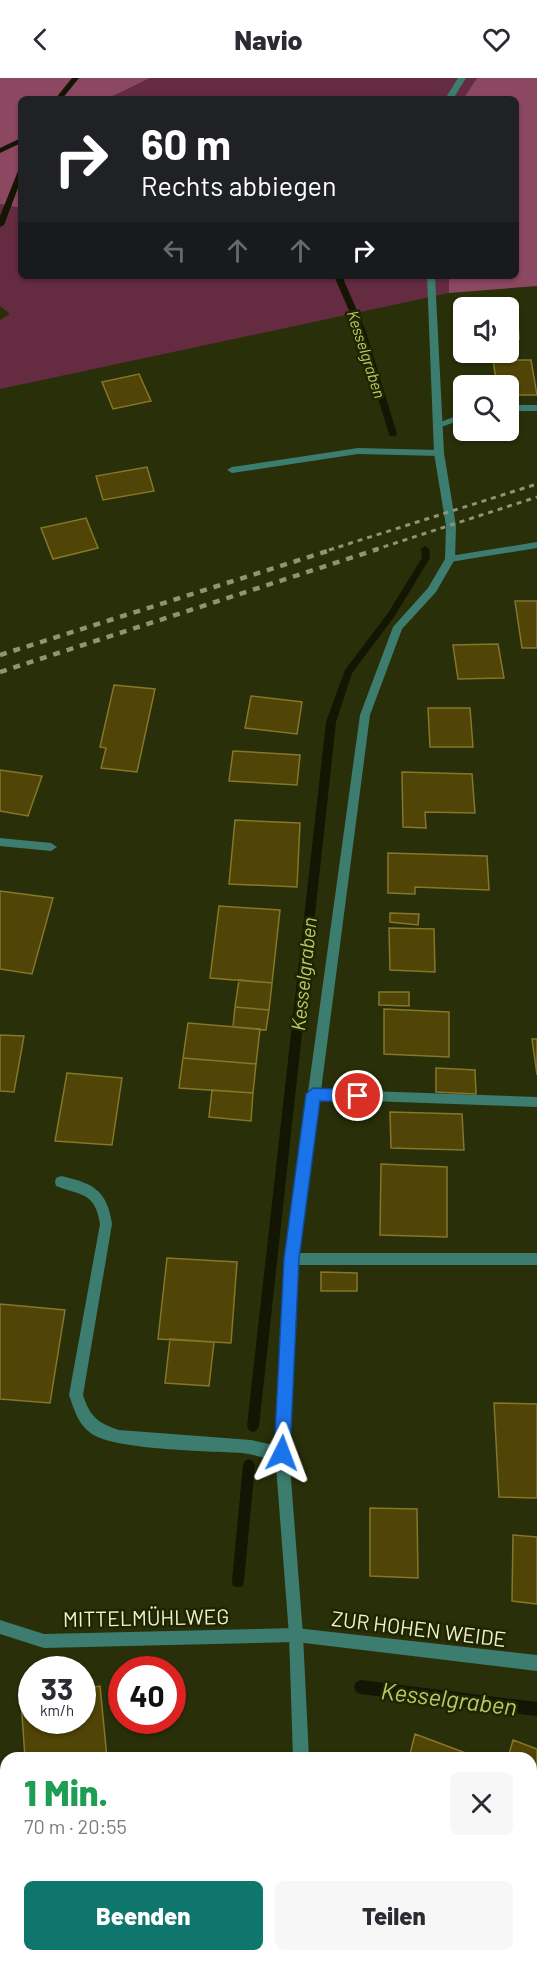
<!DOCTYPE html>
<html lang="de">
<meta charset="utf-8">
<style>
body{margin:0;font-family:Barlow,sans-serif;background:#f7f7f7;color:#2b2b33;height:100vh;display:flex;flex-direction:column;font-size:22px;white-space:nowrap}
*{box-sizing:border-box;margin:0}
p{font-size:20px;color:#7c7c81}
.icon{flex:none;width:33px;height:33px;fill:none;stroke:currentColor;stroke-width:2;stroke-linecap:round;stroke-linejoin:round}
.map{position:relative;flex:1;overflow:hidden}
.drawer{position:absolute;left:0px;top:1674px;width:537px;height:210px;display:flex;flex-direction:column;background:#fff;border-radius:18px 18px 0 0;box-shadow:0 2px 4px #0004}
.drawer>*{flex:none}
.banner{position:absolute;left:18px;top:18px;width:501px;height:183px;border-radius:9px;box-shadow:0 2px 4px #0004;background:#202124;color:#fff;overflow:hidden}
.controls{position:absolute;left:453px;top:219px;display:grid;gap:12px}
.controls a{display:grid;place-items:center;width:66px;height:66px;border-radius:9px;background:#fff;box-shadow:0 2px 4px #0004;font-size:30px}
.speed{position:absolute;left:18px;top:1578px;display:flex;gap:12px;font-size:30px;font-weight:700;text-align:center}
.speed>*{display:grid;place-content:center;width:78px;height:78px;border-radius:50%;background:#fff;box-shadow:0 2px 4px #0004;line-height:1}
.speed small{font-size:15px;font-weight:400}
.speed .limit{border:9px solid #d22;background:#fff;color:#111}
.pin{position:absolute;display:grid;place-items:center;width:51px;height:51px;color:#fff;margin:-26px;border:3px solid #fff;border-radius:50%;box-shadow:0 2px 6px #0007}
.me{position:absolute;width:66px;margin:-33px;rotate:3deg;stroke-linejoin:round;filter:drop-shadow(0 0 4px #0008)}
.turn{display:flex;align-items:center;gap:21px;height:126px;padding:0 24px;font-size:27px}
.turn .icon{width:78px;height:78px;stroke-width:2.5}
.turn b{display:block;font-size:42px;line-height:51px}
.lanes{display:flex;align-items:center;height:57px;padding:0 24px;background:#0003;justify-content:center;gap:30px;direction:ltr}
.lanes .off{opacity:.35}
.round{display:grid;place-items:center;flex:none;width:63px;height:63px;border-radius:9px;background:#f7f7f7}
.headline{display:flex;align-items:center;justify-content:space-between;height:102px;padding:0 24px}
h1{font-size:36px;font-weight:800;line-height:45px;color:#1e9e55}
.action{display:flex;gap:12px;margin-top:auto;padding:12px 24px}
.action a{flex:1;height:69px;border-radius:9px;background:#0f766e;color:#fff;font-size:24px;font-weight:800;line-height:69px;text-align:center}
.action a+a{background:#f7f7f7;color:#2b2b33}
header{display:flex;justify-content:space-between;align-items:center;height:78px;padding:0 24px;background:#fff;font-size:27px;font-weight:800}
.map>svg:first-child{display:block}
.green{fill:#642b41}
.forest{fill:#8c4861}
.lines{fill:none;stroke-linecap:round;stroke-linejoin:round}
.stream{fill:#121602;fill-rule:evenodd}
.building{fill:#504406;stroke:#85762a;stroke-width:1.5}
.service{fill:#3c7d6f;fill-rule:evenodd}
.minor{fill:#3c7d6f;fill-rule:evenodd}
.tertiary{fill:#3c7d6f;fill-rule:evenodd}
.rail-far1{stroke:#8e9570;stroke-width:3;stroke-dasharray:5 5;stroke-linecap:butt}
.rail{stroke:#8e9570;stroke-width:4.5;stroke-dasharray:7 7;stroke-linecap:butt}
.route{fill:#1a73e8;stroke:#114b97;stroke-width:1.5}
.labels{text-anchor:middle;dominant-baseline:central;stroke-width:5;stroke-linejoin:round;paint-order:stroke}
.far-water-label{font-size:16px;font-style:italic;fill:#bacc69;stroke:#202500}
.water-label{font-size:20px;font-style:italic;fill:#bacc69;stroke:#202500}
.near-street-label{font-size:21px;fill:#ebf3cf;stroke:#202500}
.near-water-label{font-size:24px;font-style:italic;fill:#bacc69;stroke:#202500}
</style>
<header><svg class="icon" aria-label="back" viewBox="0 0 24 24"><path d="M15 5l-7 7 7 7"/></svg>Navio<svg class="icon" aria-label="heart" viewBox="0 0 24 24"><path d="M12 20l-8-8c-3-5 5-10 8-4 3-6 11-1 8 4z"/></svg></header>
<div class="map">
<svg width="537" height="1884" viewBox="0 0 537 1884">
<rect width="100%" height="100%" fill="#292f09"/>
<path class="green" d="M150,0H477L463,21H107Z
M0,126L21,130V198H449V215L0,311V242L10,236L0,228Z"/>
<path class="forest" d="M0,0H150L107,21H21V130L0,126Z
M477,0H537V208L449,215V198H516V21H463Z"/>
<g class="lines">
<path class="stream" d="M72,0H79L62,21H55Z
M21,60V65L0,75V70Z
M21,91V102L4,147L0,149V138L18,93Z
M334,198H342L365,251L397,356L396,358H390L389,356L357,251Z
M425,468L429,471L430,480L394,539L352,595L336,644L259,1348L257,1352L253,1354L249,1352L247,1348L326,644L345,592L388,535L422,480L421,471Z
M249,1381L253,1383L255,1387L244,1503L243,1508L238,1509L233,1508L232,1503L243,1387L245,1383Z
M361,1602L537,1624V1638L361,1616L356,1614L354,1609L356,1604Z"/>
</g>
<path class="building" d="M508,231H517L519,261H508Z
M493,282H531L537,317H508V308H497Z
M139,296L151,323L113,331L102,304Z
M147,389L154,413L103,422L96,398Z
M86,440L98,470L53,481L41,450Z
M515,523H537V570H522Z
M498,566L504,600L458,601L453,567Z
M114,607L155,611L137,694L101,690L106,670L100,669Z
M251,618L302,624L297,656L245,650Z
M428,630H470L473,669H430Z
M233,673L300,677L297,707L229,703Z
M0,692L42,698L28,738L0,733Z
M402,694L472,696L475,735L425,734L426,750L403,749Z
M235,742L300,745L297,809L229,806Z
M388,775L487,778L489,812L415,809V816L388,815Z
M0,813L53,820L32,896L0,891Z
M219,828L280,832L272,905L210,900Z
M390,835L419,836L418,847L390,844Z
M389,850L434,851L435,894L390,892Z
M239,902L272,905L269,932L235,929Z
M379,914H409V928L379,927Z
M235,929L269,932L266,952L233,949Z
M384,931L449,934V979L384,976Z
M188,945L260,951L256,986L183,980Z
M0,957L24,958L14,1014L0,1013Z
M532,961H537V997Z
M183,980L256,986L253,1015L179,1010Z
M436,990L475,992L476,1016L436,1014Z
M67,995L122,1000L112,1067L55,1063Z
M212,1012L253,1015L251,1043L209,1039Z
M390,1034L462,1036L464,1072L391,1070Z
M381,1086L447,1089V1159L380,1157Z
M167,1180L237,1184L231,1265L158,1261Z
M321,1194L357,1195V1213H321Z
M0,1226L65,1232L50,1325L0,1321Z
M170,1261L214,1264L209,1308L165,1305Z
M494,1325L537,1326V1420L499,1419Z
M370,1430L417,1431L418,1500L370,1498Z
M513,1457L537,1459V1526L512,1523Z
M100,1608L107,1680H25L21,1622L32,1620V1642H82V1611Z
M415,1656L479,1680H409Z
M513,1662L537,1671V1726L531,1724V1680H508Z
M6,1821V1878H39L36,1884H0V1831Z"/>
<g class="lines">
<path class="service" d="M508,327H537V333H508Z
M464,335V341L438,350L433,347Z
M358,370L439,372L444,375L439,378L358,376L232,395L227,392L232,389Z
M537,464V470L450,484L445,481L450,478Z
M0,760L51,765L57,769L51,773L0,768Z
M313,1011L537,1019V1029L313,1021L309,1020L307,1016L309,1012Z
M61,1098C93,1105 107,1112 112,1146L83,1317C90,1339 98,1345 119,1352L251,1362L287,1370L289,1375L287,1380C275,1385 255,1376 242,1375C209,1373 115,1372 92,1356C78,1347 74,1331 69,1317L100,1146C95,1114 82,1118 56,1108L55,1104L56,1100Z
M292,1175H537V1187H292L287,1185L285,1181L287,1177Z"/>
<path class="minor" d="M0,1542L44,1556L296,1550L537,1577V1593L296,1564L44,1570L0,1556Z"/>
<path class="tertiary" d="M458,0H466L453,21H445Z
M427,198H435L444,375L456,448L455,481L436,514L402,551L370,637L299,1181L289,1375L303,1557L309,1680H293L289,1557L275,1375L285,1181L360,637L393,549L428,510L445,481L446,448L434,375Z
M302,1878H318V1884H302Z"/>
<path class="rail-far1" d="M329,472L537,406
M374,472L537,419"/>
<path class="rail" d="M0,577L334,471
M0,594L378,471"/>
</g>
<path class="route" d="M313,1010L358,1012L365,1018L358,1024L320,1023L299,1181L290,1375L288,1381L282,1383L276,1381L274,1375L284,1181L306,1016Z"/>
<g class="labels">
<g class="far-water-label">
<text transform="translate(367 276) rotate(72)">Kesselgraben</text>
</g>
<g class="water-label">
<text transform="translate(303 896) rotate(-84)">Kesselgraben</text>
</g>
<g class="near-street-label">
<text transform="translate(146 1539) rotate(-1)">MITTELMÜHLWEG</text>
<text transform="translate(419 1550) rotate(7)">ZUR HOHEN WEIDE</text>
</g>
<g class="near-water-label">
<text transform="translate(449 1620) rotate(7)">Kesselgraben</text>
</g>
</g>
</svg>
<div class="controls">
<a><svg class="icon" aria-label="sound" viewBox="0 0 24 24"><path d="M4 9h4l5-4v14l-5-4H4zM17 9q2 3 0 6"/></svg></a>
<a><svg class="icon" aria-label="search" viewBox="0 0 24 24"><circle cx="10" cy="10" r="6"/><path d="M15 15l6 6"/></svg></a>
</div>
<div class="speed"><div>33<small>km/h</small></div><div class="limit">40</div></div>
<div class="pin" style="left:358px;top:1018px;background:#d93025"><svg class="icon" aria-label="arrive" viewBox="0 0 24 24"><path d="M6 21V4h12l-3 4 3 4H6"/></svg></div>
<svg class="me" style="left:282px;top:1375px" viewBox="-20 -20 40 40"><path d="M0-17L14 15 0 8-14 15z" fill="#1a73e8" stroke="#fff" stroke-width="4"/></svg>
<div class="banner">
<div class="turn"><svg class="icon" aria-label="right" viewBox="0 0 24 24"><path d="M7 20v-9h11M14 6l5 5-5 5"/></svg><div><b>60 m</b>Rechts abbiegen</div></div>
<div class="lanes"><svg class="icon off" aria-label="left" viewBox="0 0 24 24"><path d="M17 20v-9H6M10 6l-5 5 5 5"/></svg><svg class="icon off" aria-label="ahead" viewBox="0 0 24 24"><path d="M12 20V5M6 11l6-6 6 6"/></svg><svg class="icon off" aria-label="ahead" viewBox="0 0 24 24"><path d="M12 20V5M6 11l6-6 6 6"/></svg><svg class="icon" aria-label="right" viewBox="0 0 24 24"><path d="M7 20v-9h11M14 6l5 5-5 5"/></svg></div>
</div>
<section class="drawer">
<div class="headline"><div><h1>1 Min.</h1><p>70 m · 20:55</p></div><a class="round"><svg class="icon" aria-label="close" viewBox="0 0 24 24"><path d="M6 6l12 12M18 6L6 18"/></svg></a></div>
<div class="action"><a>Beenden</a><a>Teilen</a></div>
</section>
</div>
